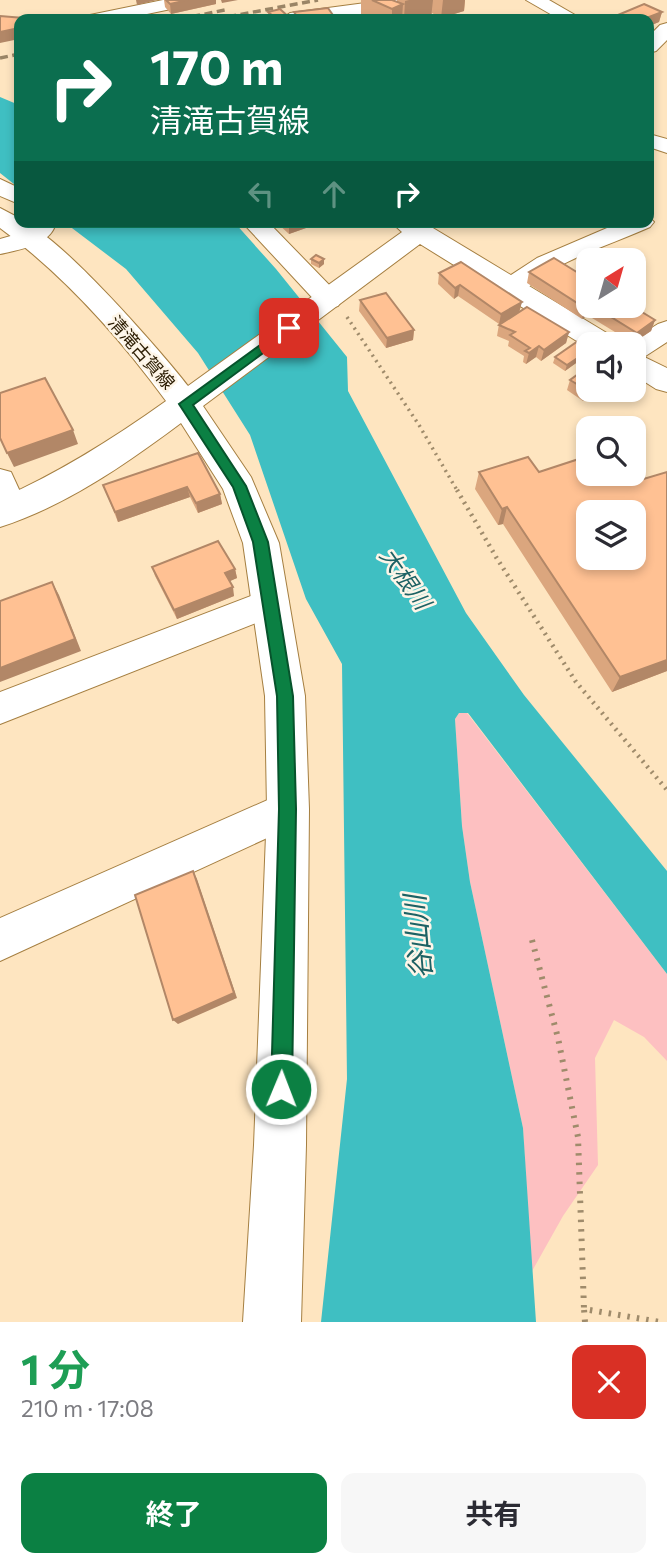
<!DOCTYPE html>
<html lang="ja">
<meta charset="utf-8">
<style>
body{margin:0;font-family:Commissioner,"Noto Sans JP",sans-serif;background:#f7f7f7;color:#2b2b33;height:100vh;display:flex;flex-direction:column;font-size:26px;white-space:nowrap}
*{box-sizing:border-box;margin:0}
p{font-size:23px;color:#7c7c81}
.icon{flex:none;width:38px;height:38px;fill:none;stroke:currentColor;stroke-width:2;stroke-linecap:round;stroke-linejoin:round}
.map{position:relative;height:1322px;overflow:hidden}
.side{display:flex;flex-direction:column;background:#fff;flex:1}
.side>*{flex:none}
.banner{position:absolute;left:14px;top:14px;width:640px;height:214px;border-radius:14px;box-shadow:0 4px 10px #0003;background:#0b6e4f;color:#fff;overflow:hidden}
.needle{width:46px;rotate:37deg}
.tools{position:absolute;left:576px;top:248px;display:grid;gap:14px}
.tools a{display:grid;place-items:center;width:70px;height:70px;border-radius:14px;background:#fff;box-shadow:0 4px 10px #0003;font-size:35px}
.pin{position:absolute;display:grid;place-items:center;width:60px;height:60px;color:#fff;margin:-30px;border-radius:14px;box-shadow:0 4px 10px #0006}
.me{position:absolute;width:77px;margin:-38px;rotate:1deg;stroke-linejoin:round;filter:drop-shadow(0 0 5px #0008)}
.turn{display:flex;align-items:center;gap:24px;height:147px;padding:0 21px;font-size:32px}
.turn .icon{width:91px;height:91px;stroke-width:2.5}
.turn b{display:block;font-size:49px;line-height:60px}
.lanes{display:flex;align-items:center;height:66px;padding:0 21px;background:#0003;justify-content:center;gap:35px;direction:ltr}
.lanes .off{opacity:.35}
.round{display:grid;place-items:center;flex:none;width:74px;height:74px;border-radius:14px;background:#f7f7f7}
.summary{display:flex;align-items:center;justify-content:space-between;height:119px;padding:0 21px}
h1{font-size:42px;font-weight:700;line-height:52px;color:#1e9e55}
.cta{display:flex;gap:14px;margin-top:auto;padding:14px 21px}
.cta a{flex:1;height:80px;border-radius:14px;background:#0b8043;color:#fff;font-size:28px;font-weight:700;line-height:80px;text-align:center}
.cta a+a{background:#f7f7f7;color:#2b2b33}
.map>svg:first-child{display:block}
.green{fill:#fdc0c1}
.water{fill:#3fbfc2}
.lines{fill:none;stroke-linecap:round;stroke-linejoin:round}
.street-casing{stroke:#a57f41;stroke-width:2}
.secondary-casing{stroke:#a57f41;stroke-width:2}
.path-far2{stroke:#9f8b6b;stroke-width:3.5;stroke-dasharray:2 4.5;stroke-linecap:butt}
.path-far1{stroke:#9f8b6b;stroke-width:4.5;stroke-dasharray:2 5;stroke-linecap:butt}
.path{stroke:#9f8b6b;stroke-width:6;stroke-dasharray:2.5 7;stroke-linecap:butt}
.street{fill:#fff;fill-rule:evenodd}
.secondary{fill:#fff;fill-rule:evenodd}
.rail{stroke:#9a8566;stroke-width:3.5;stroke-dasharray:8 4.5;stroke-linecap:butt}
.wall{fill:#dba67e}
.shaded-wall{fill:#b28767}
.building{fill:#ffc193;stroke:#b28767;stroke-width:2;fill-rule:evenodd}
.route{fill:#0b8043;stroke:#07532c;stroke-width:2}
.labels{text-anchor:middle;dominant-baseline:central;stroke-width:5;stroke-linejoin:round;paint-order:stroke}
.far-street-label{font-size:18px;fill:#2b1c02;stroke:#fdf5e8}
.water-label{font-size:23px;font-style:italic;fill:#1d6264;stroke:#fdf5e8}
.near-water-label{font-size:28px;font-style:italic;fill:#1d6264;stroke:#fdf5e8}
</style>
<div class="map">
<svg width="667" height="1322" viewBox="0 0 667 1322">
<rect width="100%" height="100%" fill="#fee5c0"/>
<path class="green" d="M459,713H467L667,974V1061L644,1037L614,1020L595,1058L598,1165L563,1216L531,1273L523,1128L470,882L462,826L455,719Z"/>
<path class="water" d="M0,97L19,105V188L0,173Z
M64,222H234L276,269L347,357L348,391L466,613L524,695L667,871V974L468,713H459L455,719L462,826L470,882L523,1128L536,1322H321L347,1079L342,664L306,599L250,435L198,353L126,269Z"/>
<g class="lines">
<defs>
<path id="street" d="M163,0H198L195,4L123,19H88L90,15Z
M388,0H436L427,5L328,19H281L290,13Z
M526,0H549L582,19H559Z
M667,23V40L656,51L649,53V36L660,25Z
M649,134L667,139V153L649,147Z
M0,179L19,188V204L0,196Z
M649,217L654,222L650,227C619,241 584,252 554,269C537,278 523,298 502,293L498,287L502,281L537,258L621,222H649Z
M32,222H56C52,245 18,250 0,254V239L21,233Z
M242,222H268L338,294L342,300L338,306L329,308L320,306Z
M667,321V342L644,357L634,360V345H624L658,324Z
M0,469L11,472L28,509L23,517L12,521L0,516Z
M272,588L284,592L289,602L284,612L0,724V692Z
M288,791L302,796L307,809L302,822L0,961V918Z"/>
<path id="secondary" d="M0,208L19,218V222C49,222 166,357 188,386L402,232L391,222H423L615,338L620,345H588V348L420,244L203,406L251,477L279,543L305,696L309,809L306,1145L301,1322H243L254,1145L267,809L265,696L243,543L223,489L181,423C126,464 66,506 0,527V499C60,472 113,439 166,401C119,337 65,276 0,228Z
M634,352L667,368V392L656,389L634,375Z"/>
</defs>
<use href="#street" class="street-casing"/>
<use href="#secondary" class="secondary-casing"/>
<path class="path-far2" d="M347,317L419,425L458,492"/>
<path class="path-far1" d="M457,490L496,557L576,682L667,790"/>
<path class="path" d="M532,940L558,1038L578,1137L584,1309
M585,1322L584,1309L660,1322"/>
<use href="#street" class="street"/>
<use href="#secondary" class="secondary"/>
<path class="rail" d="M180,19L225,10
M216,19L318,0
M0,58L19,54"/>
</g>
<path class="wall" d="M164,0H216V4L171,14L165,7Z
M361,0H392L397,2V0H465L464,11L441,18L432,13L431,18L422,19H366L361,17Z
M268,12L291,19H268Z
M662,12L659,22L649,26V19H617L618,15Z
M276,222H323L289,234Z
M311,259L324,264L319,268L311,264Z
M529,272L588,306H632L655,320L651,331L633,343L592,318L594,311L582,319L527,283Z
M439,273L520,311L569,332L566,343L541,361L536,357L526,364L523,362L524,356L508,346L509,341L497,336L499,324L458,296L454,299L438,284Z
M360,300L414,330L413,340L386,348L359,311Z
M584,352L585,353L583,358L565,371L553,363L555,357Z
M570,380L588,390L583,401L567,390Z
M198,453L220,494L222,504L198,513L190,497L118,522L103,485Z
M479,472H539L630,483L667,671L612,692L503,524L498,525L475,489Z
M152,567L235,569L237,578L229,581L234,596L177,619L155,576Z"/>
<path class="shaded-wall" d="M136,0H157L137,5Z
M188,0H216V4L171,14L170,4Z
M221,0H238L222,3Z
M409,0H433L431,18L422,19H404L405,1Z
M443,0H465L464,11L441,18Z
M403,4L402,19H392V9Z
M662,12L659,22L649,26V19H644Z
M19,28V39L0,43V32Z
M291,222H323L289,234V223Z
M324,259V264L319,268V263Z
M460,285L458,296L454,299L455,288Z
M522,302L519,313L499,324L501,314Z
M588,306H602L595,307L594,311L582,319L585,308Z
M655,320L651,331L633,343L637,333Z
M414,330L413,340L386,348L387,338Z
M569,332L566,343L541,361L544,350Z
M539,346L536,357L526,364L529,353Z
M585,353L583,358L565,371L567,365Z
M588,389V390H599L583,401L587,390Z
M73,430L78,444L14,467L7,453Z
M187,487L190,497L118,522L115,512Z
M220,494L222,504L198,513L196,503Z
M507,507L503,524L498,525L502,509Z
M235,569L237,578L226,583L225,573Z
M52,582L59,595L81,651L0,682V668Z
M233,587L234,596L177,619L174,610Z
M667,660V671L612,692L620,677Z
M193,871L197,879L237,998L178,1024L173,1020Z"/>
<path class="building" d="M166,0H188L170,4Z
M372,0H392L403,4L392,9Z
M644,4L662,12L644,19H630L618,15Z
M328,8L335,18L329,19H299L294,12Z
M280,9L291,19H277L268,12Z
M0,16L36,19H37H19V28L0,32Z
M316,255L324,259L319,263L311,259Z
M554,258L588,279V306L585,308L529,272Z
M461,262L522,302L501,314L460,285L455,288L439,273Z
M386,293L414,330L387,338L360,300Z
M596,306H632L655,320L637,333L595,307Z
M527,307L569,332L544,350L539,346L529,353L525,351L530,348L510,335L515,332L499,325Z
M578,341L586,346L580,350L585,353L567,365L555,357Z
M588,367V389L587,390L570,380Z
M45,378L73,430L7,453L0,438V393Z
M198,453L220,494L196,503L187,487L115,512L103,485Z
M588,456V474H624L630,483L667,472V660L620,677L507,507L502,509L479,472L528,457L539,472ZM588,513H634V558H588Z
M218,541L235,569L225,573L233,587L174,610L152,567Z
M52,582L75,639L0,668V601Z
M193,871L234,993L173,1020L135,895Z"/>
<path class="route" d="M289,324L293,325V331L193,405L246,486L268,542L293,696L296,809L292,1089L289,1096L281,1099L274,1096L271,1089L279,809L277,696L253,542L233,487L179,404Z"/>
<g class="labels">
<g class="far-street-label">
<text transform="translate(142 352) rotate(49)">清滝古賀線</text>
</g>
<g class="water-label">
<text transform="translate(406 578) rotate(55)">大根川</text>
</g>
<g class="near-water-label">
<text transform="translate(417 937) rotate(-95)">谷山川</text>
</g>
</g>
</svg>
<div class="tools">
<a><svg class="needle" viewBox="-14 -14 28 28"><path d="M0-13l5 13h-10z" fill="#e53935"/><path d="M0 13l5-13h-10z" fill="#7c7c81"/></svg></a>
<a><svg class="icon" aria-label="sound" viewBox="0 0 24 24"><path d="M4 9h4l5-4v14l-5-4H4zM17 9q2 3 0 6"/></svg></a>
<a><svg class="icon" aria-label="search" viewBox="0 0 24 24"><circle cx="10" cy="10" r="6"/><path d="M15 15l6 6"/></svg></a>
<a><svg class="icon" aria-label="layers" viewBox="0 0 24 24"><path d="M12 4l9 5-9 5-9-5zM3 14l9 5 9-5"/></svg></a>
</div>
<div class="pin" style="left:289px;top:328px;background:#d93025"><svg class="icon" aria-label="arrive" viewBox="0 0 24 24"><path d="M6 21V4h12l-3 4 3 4H6"/></svg></div>
<svg class="me" style="left:281px;top:1089px" viewBox="-20 -20 40 40"><circle r="17" fill="#0b8043" stroke="#fff" stroke-width="3"/><path d="M0-11L8 9 0 5-8 9z" fill="#fff"/></svg>
<div class="banner">
<div class="turn"><svg class="icon" aria-label="right" viewBox="0 0 24 24"><path d="M7 20v-9h11M14 6l5 5-5 5"/></svg><div><b>170 m</b>清滝古賀線</div></div>
<div class="lanes"><svg class="icon off" aria-label="left" viewBox="0 0 24 24"><path d="M17 20v-9H6M10 6l-5 5 5 5"/></svg><svg class="icon off" aria-label="ahead" viewBox="0 0 24 24"><path d="M12 20V5M6 11l6-6 6 6"/></svg><svg class="icon" aria-label="right" viewBox="0 0 24 24"><path d="M7 20v-9h11M14 6l5 5-5 5"/></svg></div>
</div>
</div>
<section class="side">
<div class="summary"><div><h1>1 分</h1><p>210 m · 17:08</p></div><a class="round" style="background:#d93025;color:#fff"><svg class="icon" aria-label="close" viewBox="0 0 24 24"><path d="M6 6l12 12M18 6L6 18"/></svg></a></div>
<div class="cta"><a>終了</a><a>共有</a></div>
</section>
